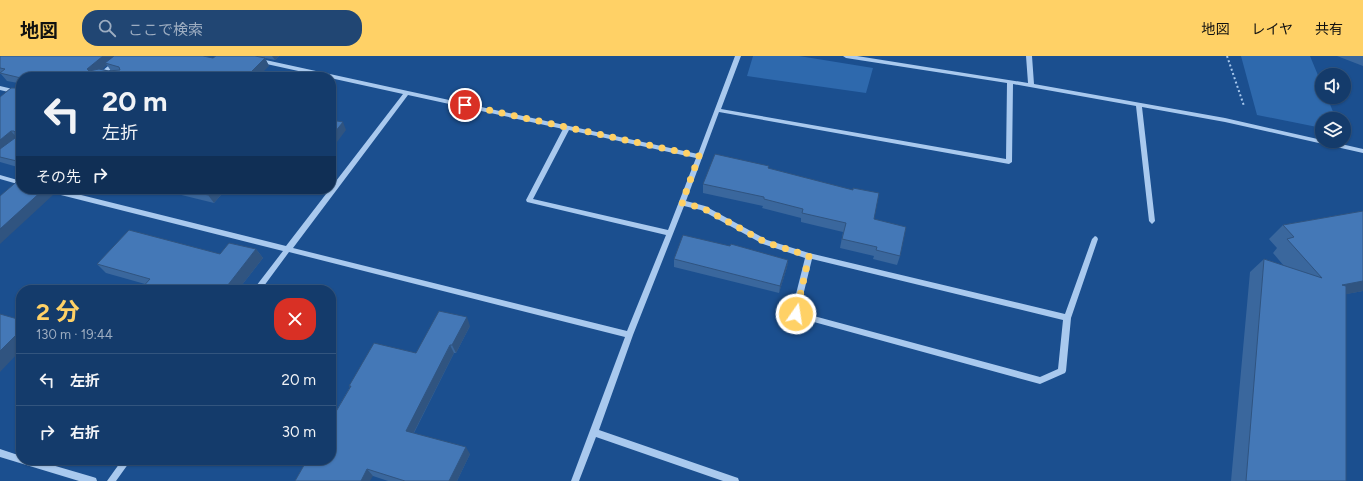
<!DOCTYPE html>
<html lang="ja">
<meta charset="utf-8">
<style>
body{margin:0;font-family:Figtree,"Noto Sans JP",sans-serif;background:#214673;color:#f1f3f6;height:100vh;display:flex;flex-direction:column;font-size:15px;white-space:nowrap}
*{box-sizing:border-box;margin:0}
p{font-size:13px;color:#9dadc1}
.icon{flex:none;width:22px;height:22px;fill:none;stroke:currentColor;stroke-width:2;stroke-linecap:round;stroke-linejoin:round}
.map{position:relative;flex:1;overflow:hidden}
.panel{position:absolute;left:16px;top:229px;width:320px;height:180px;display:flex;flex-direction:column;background:#143b6b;border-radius:16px;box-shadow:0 1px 3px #0004,0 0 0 1px #33557e}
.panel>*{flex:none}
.guide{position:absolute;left:16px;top:16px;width:320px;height:122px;border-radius:16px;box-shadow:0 1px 3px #0004,0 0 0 1px #33557e;background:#143b6b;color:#f1f3f6;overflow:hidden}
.tools{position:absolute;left:1315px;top:12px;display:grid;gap:8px}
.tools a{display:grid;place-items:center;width:36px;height:36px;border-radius:50%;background:#143b6b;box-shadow:0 1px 3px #0004,0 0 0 1px #33557e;font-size:20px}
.pin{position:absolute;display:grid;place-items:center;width:34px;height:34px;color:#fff;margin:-17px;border:2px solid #fff;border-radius:50%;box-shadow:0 1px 4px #0007}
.me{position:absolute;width:44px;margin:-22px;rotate:13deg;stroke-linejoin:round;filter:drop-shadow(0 0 3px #0008)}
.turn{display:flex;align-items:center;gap:14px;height:84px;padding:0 20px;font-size:18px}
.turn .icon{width:52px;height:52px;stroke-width:2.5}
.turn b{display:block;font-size:28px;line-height:34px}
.then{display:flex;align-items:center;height:38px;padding:0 20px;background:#0003;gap:8px;font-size:15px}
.round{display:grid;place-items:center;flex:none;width:42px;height:42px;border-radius:16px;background:#214673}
.overview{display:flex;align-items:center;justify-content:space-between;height:68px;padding:0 20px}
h1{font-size:24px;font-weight:700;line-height:30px;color:#ffd166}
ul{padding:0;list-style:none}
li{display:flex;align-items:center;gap:12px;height:52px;padding:0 20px;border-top:1px solid #33557e}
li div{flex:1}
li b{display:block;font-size:15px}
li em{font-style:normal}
header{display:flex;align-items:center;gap:24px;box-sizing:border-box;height:56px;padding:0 20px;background:#ffd166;color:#111}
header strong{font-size:19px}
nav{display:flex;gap:22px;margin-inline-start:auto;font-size:14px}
.search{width:280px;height:36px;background:#214673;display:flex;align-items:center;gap:10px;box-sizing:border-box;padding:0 14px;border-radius:16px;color:#9dadc1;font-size:15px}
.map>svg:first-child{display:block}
.green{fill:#2e69ad}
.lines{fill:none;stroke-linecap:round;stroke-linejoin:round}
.path{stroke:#a9c9ee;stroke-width:2;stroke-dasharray:2 2.5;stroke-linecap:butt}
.minor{fill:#a9c9ee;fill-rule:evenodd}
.wall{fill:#3a679d;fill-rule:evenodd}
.shaded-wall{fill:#305480}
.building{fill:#4478b7;stroke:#305480}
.route{stroke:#ffd166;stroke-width:7;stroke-dasharray:0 12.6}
</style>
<header>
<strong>地図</strong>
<div class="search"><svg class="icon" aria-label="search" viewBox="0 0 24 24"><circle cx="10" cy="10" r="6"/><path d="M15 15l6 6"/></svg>ここで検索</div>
<nav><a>地図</a><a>レイヤ</a><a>共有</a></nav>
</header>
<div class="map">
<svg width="1363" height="425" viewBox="0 0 1363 425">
<rect width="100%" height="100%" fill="#1b4f8f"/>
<path class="green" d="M753,0H799L873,12L866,37L747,20Z
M1241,0H1310L1322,29V41H1327L1336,63H1322V72L1257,59Z"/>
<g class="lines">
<path class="path" d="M1227,0L1244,50"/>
<path class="minor" d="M120,0H126L102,21H95Z
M236,0H247L698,98L735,0H741L721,53L1006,103L1007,27L846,2L843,0H857L1028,27L1026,0H1032L1034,28L1225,62L1322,84V85H1328L1363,93V97L1225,66L1142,51L1155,165L1152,168L1149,165L1136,50L1013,28L1012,106L1009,108L719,56L686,145L705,150L767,184L809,197L1065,258L1092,183L1095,180L1097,181L1098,183L1071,262L1066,315L1065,317L1040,328L792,260L791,258L805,202L763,188L701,154L684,150L633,279L599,374L735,421L738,422L739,425H723L596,381L579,425H571L625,281L289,196L261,234H253L283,195L45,135L44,133H57L286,190L403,38L239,2ZM408,39L563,73L526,144L527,146L666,179L627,275L293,192ZM569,74L696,102L668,174L533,143ZM812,203L1063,264L1058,313L1040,321L799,256Z
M0,30L21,35V39L0,34Z
M0,119L21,125V129L0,123Z
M0,393L21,400V404H35L93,421L96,422L97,425H79L0,401Z
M122,404H131L116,425H107Z"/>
</g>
<path class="wall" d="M0,0L213,2L216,0H279L275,4L265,2L269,10L21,21V112L0,106V41L15,32L18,27L7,25L1,18H0ZM107,9L111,15L102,13Z
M1337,0H1363V10Z
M769,110L768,112L874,163L900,200L897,209L873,203L874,200L840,192L843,176L801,166V162L762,152L763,150L703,137V128Z
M134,133H154L150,137Z
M157,133H226L214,147Z
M1363,155V235L1346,238V425H1231L1250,216L1264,203L1284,210L1273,197L1277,192L1269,183L1283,169Z
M730,190L788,204L787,211L779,237L674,211V203Z
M256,193L263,202L238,234H140L145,228L106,217L97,208L220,198Z
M470,270L456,297H454L414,377L470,398L457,425H388L373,420L295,425L350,331L349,330Z"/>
<path class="shaded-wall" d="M103,0H118L105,7L107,9L94,21L87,13Z
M272,0H279L275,4Z
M265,2L269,10L258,21H246Z
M343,66L346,74L331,94V81Z
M11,75L18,83L0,98V84Z
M41,133H48L53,139L0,188V173Z
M147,133H154L150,137Z
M213,133H226L214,147L208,139Z
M256,193L263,202L238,234H224Z
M788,204L787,211L779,237L780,230Z
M1363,225V235L1326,242L1342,229Z
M467,261L470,270L456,297L452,289Z
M21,274V294L0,316V295Z
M450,289L454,297L411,382L406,375Z
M466,391L470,398L457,425H449Z
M367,413L373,420L370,425H361Z"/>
<path class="building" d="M0,0H103L87,13L89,15L99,13L108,15L120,14L119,11L105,7L114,0H203L213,2L216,0H255L265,2L246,21H21V22L0,17L5,13L0,12Z
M21,24V106L0,101V93L15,82V76L14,75H11L0,84V41L11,32H15L16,29Z
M331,64L343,66L331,81Z
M715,98L769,110L768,112L853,134V132L879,137L874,163L906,171L900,200L876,194L877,191L842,183L846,167L802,157L803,153L764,143V141L703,128Z
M21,122V133H44L0,173V140Z
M183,133H213L208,139Z
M1363,155V225L1342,229L1346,230V425H1246L1264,203L1322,222L1287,183L1294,181L1283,169Z
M129,174L220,198L229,187L256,193L224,234H140L150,223L97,208Z
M683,179L730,190L731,188L788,204L780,230L674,203Z
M439,255L467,261L452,289H450L406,375L466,391L449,425H405L367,413L361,425H295L307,404H331V364L351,330H349L374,287L416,297Z
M0,258L21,264V274L0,295Z"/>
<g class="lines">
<path class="route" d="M465,49L699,100L682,147L703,152L765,186L809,200L796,258"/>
</g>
</svg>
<div class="tools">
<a><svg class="icon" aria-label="sound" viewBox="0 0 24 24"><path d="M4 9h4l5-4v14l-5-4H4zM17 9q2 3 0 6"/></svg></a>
<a><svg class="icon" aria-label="layers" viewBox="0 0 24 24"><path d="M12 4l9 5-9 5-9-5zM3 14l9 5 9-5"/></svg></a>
</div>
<div class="pin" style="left:465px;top:49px;background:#d93025"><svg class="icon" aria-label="arrive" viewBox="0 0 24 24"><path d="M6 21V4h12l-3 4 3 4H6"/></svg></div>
<svg class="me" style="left:796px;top:258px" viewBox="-20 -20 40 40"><circle r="17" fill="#ffd166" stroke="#fff" stroke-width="3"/><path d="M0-11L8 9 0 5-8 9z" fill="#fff"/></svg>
<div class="guide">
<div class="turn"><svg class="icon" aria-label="left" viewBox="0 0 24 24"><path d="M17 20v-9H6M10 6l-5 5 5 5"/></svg><div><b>20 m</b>左折</div></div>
<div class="then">その先<svg class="icon" aria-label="right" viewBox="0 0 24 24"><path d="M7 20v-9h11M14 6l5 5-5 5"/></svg></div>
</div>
<section class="panel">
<div class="overview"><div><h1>2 分</h1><p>130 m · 19:44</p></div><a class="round" style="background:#d93025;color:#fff"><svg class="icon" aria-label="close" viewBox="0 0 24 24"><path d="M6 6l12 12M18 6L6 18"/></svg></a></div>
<ul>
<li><svg class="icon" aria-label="left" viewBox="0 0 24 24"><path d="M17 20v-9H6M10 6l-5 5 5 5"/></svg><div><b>左折</b></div><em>20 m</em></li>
<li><svg class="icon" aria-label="right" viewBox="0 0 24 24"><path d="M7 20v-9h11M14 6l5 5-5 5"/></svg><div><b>右折</b></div><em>30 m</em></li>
</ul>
</section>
</div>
